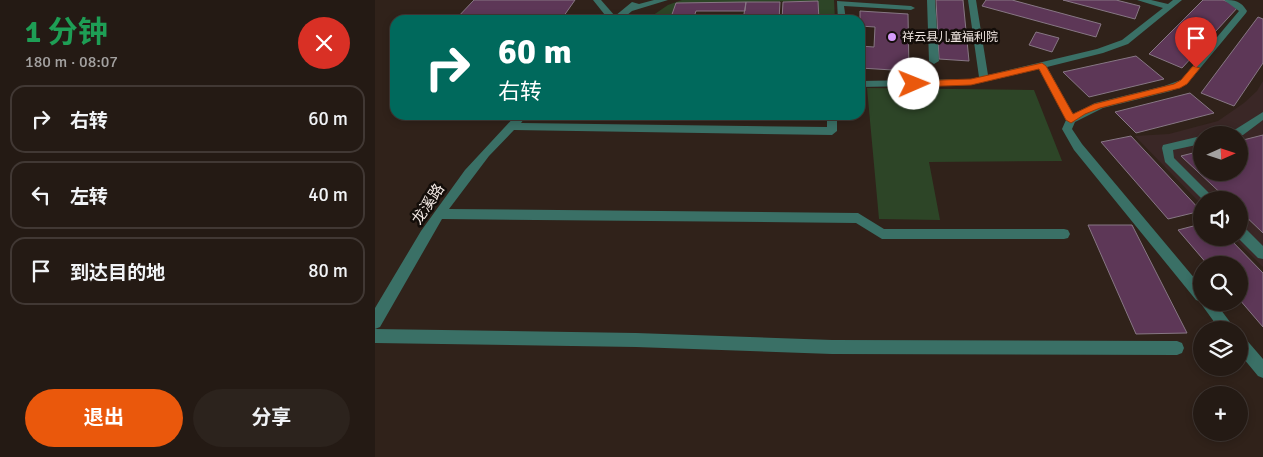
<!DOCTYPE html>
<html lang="zh">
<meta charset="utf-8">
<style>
body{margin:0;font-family:Signika,"Noto Sans SC",sans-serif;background:#2c231d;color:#f1f3f6;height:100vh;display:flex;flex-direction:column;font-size:19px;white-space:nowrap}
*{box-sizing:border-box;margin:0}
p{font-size:16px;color:#a3a1a0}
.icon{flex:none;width:28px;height:28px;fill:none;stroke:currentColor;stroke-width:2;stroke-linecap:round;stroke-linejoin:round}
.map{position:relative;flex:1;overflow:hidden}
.sheet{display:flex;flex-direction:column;background:#241a14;width:375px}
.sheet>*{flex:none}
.guide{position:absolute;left:15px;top:15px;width:475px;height:105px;border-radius:15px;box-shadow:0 2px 8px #0003,0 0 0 1px #413834;background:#00695c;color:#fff;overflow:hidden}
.needle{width:32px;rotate:87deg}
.tools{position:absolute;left:818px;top:126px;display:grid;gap:10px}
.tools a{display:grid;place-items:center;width:55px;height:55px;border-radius:50%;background:#241a14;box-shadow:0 2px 8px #0003,0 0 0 1px #413834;font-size:25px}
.pin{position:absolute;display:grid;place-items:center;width:42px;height:42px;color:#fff;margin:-51px -21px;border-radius:50% 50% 50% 0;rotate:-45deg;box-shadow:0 0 5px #0007}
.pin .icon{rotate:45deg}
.me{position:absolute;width:55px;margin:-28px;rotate:89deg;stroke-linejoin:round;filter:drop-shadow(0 0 4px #0008)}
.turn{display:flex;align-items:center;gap:18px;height:105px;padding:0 25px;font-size:22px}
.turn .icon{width:65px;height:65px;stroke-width:2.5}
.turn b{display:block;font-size:35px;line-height:42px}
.round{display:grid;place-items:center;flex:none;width:52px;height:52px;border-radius:26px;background:#2c231d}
.head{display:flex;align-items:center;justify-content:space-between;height:85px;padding:0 25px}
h1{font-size:30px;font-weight:700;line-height:38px;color:#1e9e55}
.primary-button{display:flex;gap:10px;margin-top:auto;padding:10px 25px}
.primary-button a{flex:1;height:58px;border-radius:30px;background:#ea580c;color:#fff;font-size:20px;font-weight:700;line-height:58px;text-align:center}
.primary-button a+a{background:#2c231d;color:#f1f3f6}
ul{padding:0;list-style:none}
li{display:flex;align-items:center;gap:15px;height:68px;margin:0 10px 8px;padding:0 15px;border:2px solid #413834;border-radius:15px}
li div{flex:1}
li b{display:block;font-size:19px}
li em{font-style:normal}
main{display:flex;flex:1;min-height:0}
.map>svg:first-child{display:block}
.industrial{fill:#3a2726;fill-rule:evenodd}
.green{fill:#2d4527}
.building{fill:#5d3757;stroke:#877784}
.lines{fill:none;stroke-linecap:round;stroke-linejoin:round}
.minor{fill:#3a7066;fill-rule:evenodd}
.route{fill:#ea580c;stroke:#983908}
.poi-dot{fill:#d69bfa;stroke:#130d09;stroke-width:2}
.labels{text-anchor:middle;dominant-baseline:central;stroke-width:5;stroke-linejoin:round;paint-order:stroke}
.far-poi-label{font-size:12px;fill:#f2e8e3;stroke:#130d09;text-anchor:start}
.street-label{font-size:15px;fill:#f2e8e3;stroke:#130d09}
</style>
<main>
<section class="sheet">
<div class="head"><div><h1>1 分钟</h1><p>180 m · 08:07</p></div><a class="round" style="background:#d93025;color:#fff"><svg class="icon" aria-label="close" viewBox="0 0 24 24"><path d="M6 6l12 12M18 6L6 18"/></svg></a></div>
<ul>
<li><svg class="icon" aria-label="right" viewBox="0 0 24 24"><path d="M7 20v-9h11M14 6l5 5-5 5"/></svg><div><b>右转</b></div><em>60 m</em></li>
<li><svg class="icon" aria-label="left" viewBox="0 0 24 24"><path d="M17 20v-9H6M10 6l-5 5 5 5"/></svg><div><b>左转</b></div><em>40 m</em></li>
<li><svg class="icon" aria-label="arrive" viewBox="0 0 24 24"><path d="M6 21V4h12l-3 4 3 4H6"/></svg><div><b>到达目的地</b></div><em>80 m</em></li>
</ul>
<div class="primary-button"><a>退出</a><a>分享</a></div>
</section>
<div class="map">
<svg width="888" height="457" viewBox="0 0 888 457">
<rect width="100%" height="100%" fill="#30221a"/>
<path class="industrial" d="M888,81V267L859,238H864V200H826V204L760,136L794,134L843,121L869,103L882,91ZM826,135H864V172H826Z"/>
<path class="green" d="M307,0H459L460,20H444L443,1L301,3L295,20H271L293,5Z
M492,88L659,90L687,161L554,162L565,220L504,219Z"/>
<path class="building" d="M99,0H200L186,20H80Z
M561,0H588L594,61L564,59Z
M611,0H637L726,24L721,37L607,6Z
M688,0H741L765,6L760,19Z
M828,0H848L864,6L807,68L774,54Z
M443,1L444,20H407L408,2Z
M371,2H405L404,20H368Z
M371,2L370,11H321L318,20H295L301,3Z
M485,11L533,14L534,71L485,68V46L499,47L500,27L485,26Z
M883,17L888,19V63L859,106L826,93Z
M661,32L684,38L677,52L654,45Z
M761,56L789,79L714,97L688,72Z
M815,93L839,113L761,133L740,112Z
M888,135V233L864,210V200H853L806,156L826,151V172H864V141Z
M756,136L826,211L793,219L726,142Z
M826,224V238H854L888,273V327L864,299V265H833L803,230Z
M713,225H757L812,333L761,334Z"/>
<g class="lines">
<path class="minor" d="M218,0H226L240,16L257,2L264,4L279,0H293L257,11L246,20H234Z
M552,0H560L564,61L559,64L554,61Z
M593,0H601L613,75L722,49L747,40L788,8L762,0H776L793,4L798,0H807L753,44L728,53L672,67L698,114L720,103L789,86L806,80L864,11L849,0C860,0 866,1 872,11L871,13L812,84L796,91L728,108L700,122L697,129L707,144L826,286V302H840L861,330H845L824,301L821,300L699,150L687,129L691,120L664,69L596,85L485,87V81L596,79L604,77Z
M462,1L536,6L540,8L536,10L469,6L471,20H463Z
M888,112V120L868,135H844L845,132L861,129Z
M141,115H152L146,123L452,127V115H462V131L457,135L139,130L114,156L74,209L483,213L509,229H689L693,230L695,234L693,238L689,239H507L481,223L67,219L5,327L0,329V308L46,231L90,170Z
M826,136V144L798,150L799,158L841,200H828L790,162L787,148L788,145Z
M864,225L868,226L888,246V259L883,258L863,238Z
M0,329L261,333L457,340L802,341L807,343L809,348L807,353L802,355L457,354L261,347L0,343Z
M864,335L869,337L888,359V378L883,376L864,353Z"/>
</g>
<path class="route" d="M667,63L671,66L698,114L719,104L799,84L806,80L818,66L825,68L812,84L805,88L725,108L710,114L696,123L691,120L664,69L596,85L539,87L535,84L539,81L596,79Z"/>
<circle class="poi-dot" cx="517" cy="37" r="5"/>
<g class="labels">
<g class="far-poi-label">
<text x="527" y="37">祥云县儿童福利院</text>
</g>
<g class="street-label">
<text transform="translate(53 204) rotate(-56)">龙溪路</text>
</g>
</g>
</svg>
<div class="tools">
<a><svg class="needle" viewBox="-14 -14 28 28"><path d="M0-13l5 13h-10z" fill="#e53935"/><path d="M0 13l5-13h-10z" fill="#a3a1a0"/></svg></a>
<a><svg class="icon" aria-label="sound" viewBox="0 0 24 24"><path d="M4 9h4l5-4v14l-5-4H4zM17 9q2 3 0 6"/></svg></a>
<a><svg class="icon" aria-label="search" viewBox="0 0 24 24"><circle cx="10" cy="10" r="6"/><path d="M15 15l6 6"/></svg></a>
<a><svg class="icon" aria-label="layers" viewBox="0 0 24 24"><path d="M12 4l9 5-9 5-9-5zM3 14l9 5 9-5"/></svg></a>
<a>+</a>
</div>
<div class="pin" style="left:821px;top:68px;background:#d93025"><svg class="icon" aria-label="arrive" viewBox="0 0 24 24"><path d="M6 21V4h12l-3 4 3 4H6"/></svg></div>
<svg class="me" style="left:539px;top:84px" viewBox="-20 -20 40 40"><circle r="19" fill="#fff"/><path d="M0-13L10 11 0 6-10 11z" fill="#ea580c"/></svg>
<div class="guide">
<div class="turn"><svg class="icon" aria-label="right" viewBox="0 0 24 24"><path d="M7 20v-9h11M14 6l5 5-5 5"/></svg><div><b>60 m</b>右转</div></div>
</div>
</div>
</main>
